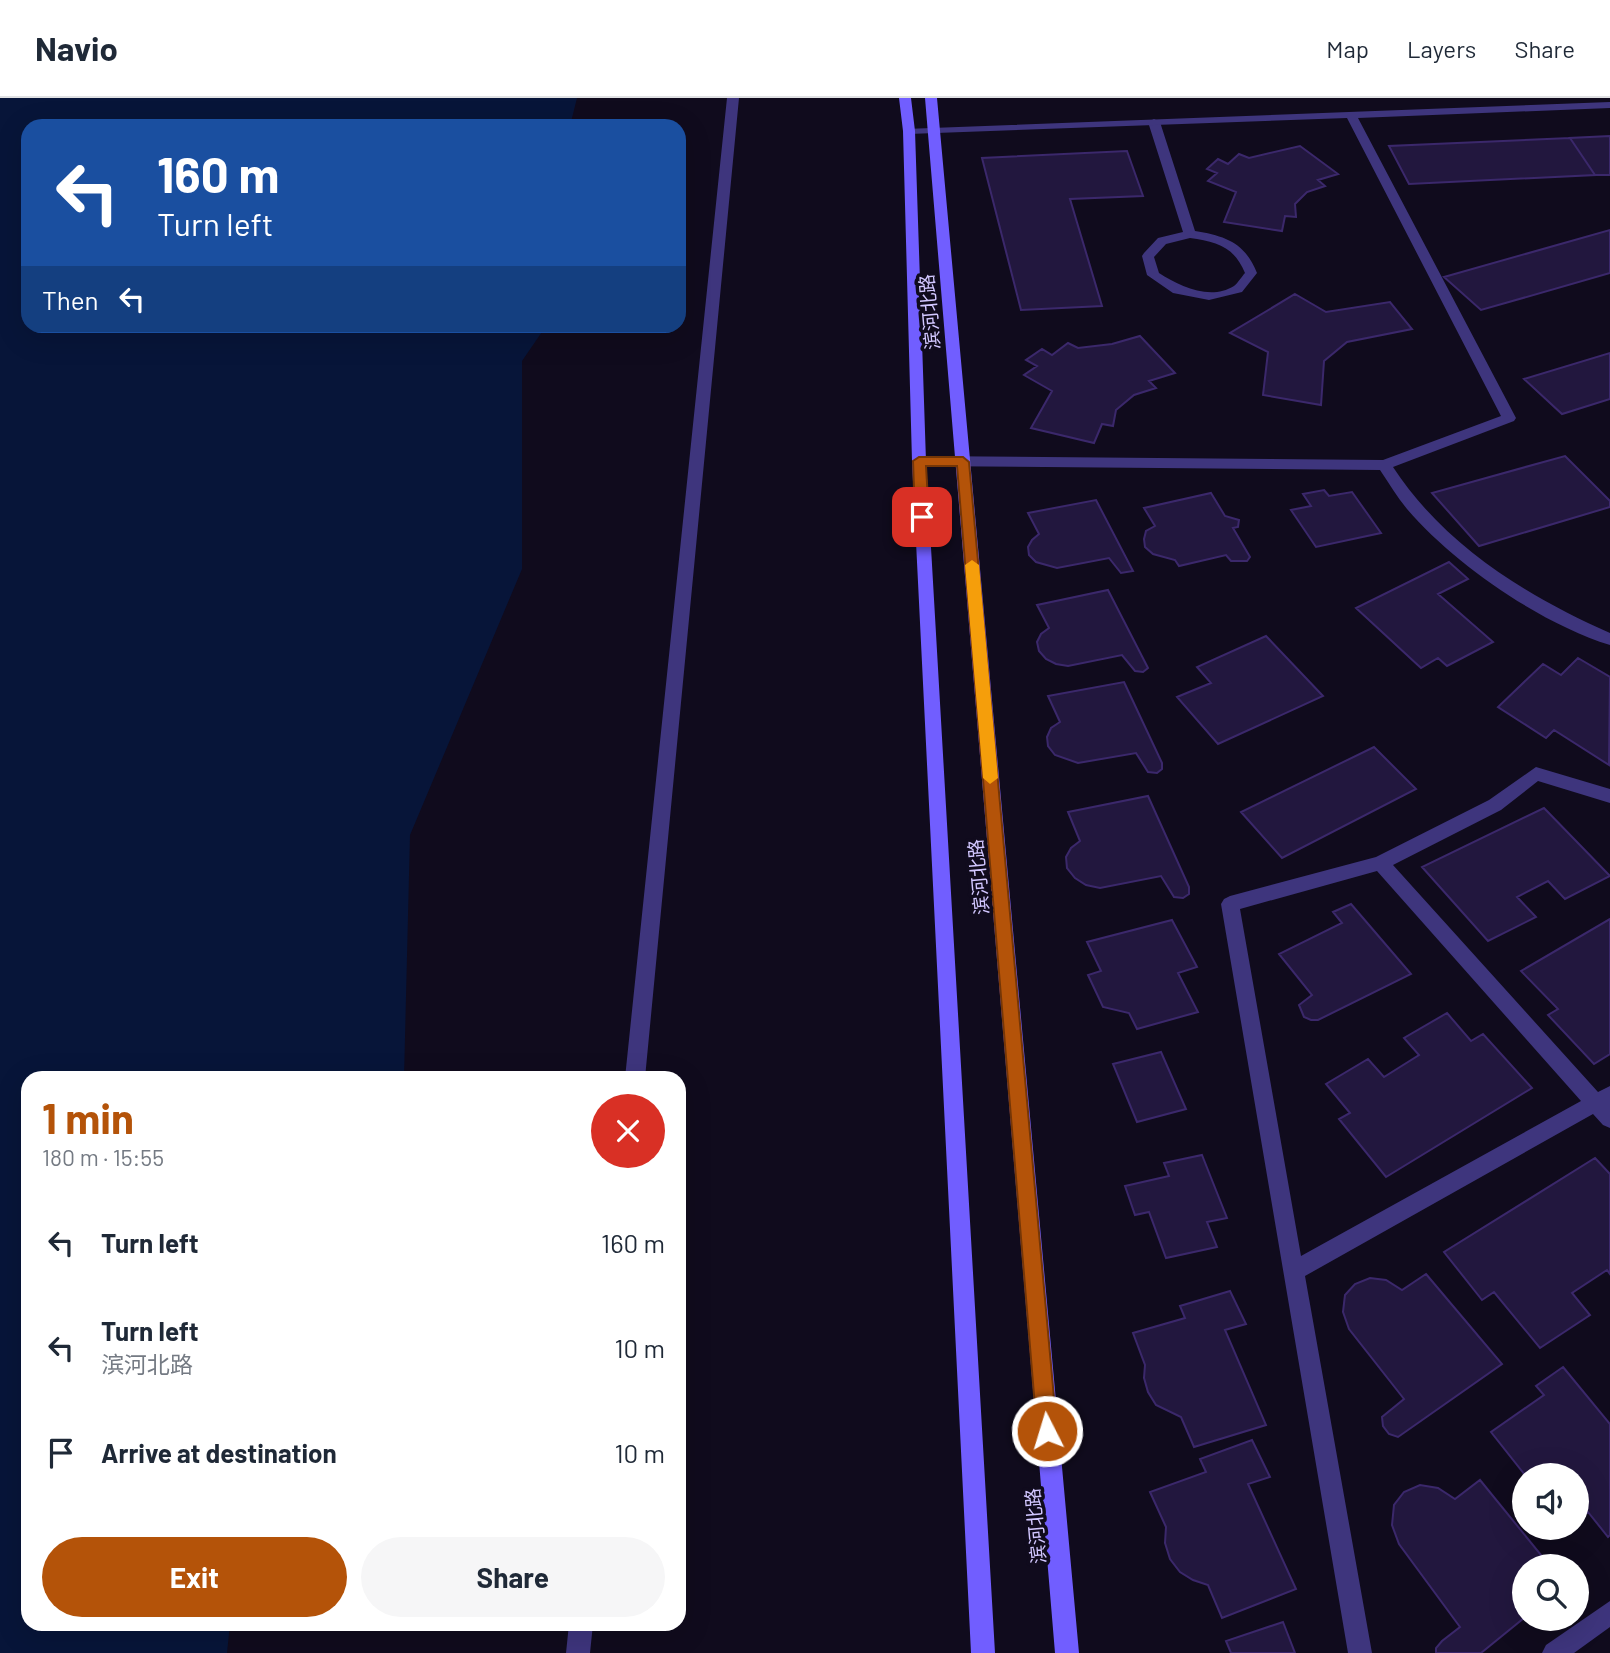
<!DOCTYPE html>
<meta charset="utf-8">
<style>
body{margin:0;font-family:Barlow,"Noto Sans SC",sans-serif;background:#f6f6f7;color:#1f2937;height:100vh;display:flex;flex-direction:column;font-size:26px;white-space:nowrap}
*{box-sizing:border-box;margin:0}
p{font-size:23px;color:#747a83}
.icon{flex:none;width:38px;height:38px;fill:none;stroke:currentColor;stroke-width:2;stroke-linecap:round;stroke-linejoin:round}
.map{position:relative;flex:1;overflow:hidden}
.sheet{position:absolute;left:21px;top:973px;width:665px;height:560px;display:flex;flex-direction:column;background:#fff;border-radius:21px;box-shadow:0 7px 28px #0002}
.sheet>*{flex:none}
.top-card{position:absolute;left:21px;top:21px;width:665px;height:214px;border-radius:21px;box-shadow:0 7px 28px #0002;background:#1a4fa0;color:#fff;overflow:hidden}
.tools{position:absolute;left:1512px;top:1365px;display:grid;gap:14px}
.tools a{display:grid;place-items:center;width:77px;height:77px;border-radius:50%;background:#fff;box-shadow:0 7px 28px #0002;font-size:35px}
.pin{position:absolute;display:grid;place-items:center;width:60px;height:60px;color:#fff;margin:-30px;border-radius:14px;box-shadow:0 4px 10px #0006}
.me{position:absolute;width:77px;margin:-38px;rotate:355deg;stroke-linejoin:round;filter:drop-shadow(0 0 5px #0008)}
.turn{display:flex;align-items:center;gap:24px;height:147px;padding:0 21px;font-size:32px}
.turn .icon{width:91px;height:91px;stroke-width:2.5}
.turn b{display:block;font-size:49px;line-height:60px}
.then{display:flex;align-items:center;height:66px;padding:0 21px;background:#0003;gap:14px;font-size:26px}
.round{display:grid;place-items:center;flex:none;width:74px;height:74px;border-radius:37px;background:#f6f6f7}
.head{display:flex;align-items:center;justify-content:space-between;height:119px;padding:0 21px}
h1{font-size:42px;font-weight:700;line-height:52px;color:#b45309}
.button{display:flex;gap:14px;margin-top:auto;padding:14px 21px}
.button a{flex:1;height:80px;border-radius:42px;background:#b45309;color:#fff;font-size:28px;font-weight:700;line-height:80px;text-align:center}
.button a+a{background:#f6f6f7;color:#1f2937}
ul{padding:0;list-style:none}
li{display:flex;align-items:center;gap:21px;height:105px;padding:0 21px}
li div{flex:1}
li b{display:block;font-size:26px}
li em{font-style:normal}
header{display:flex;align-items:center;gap:42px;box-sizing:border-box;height:98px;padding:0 35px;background:#fff;border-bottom:2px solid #e0e1e3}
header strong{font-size:33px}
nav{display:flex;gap:38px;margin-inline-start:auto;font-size:24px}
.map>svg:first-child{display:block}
.water{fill:#071539}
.building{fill:#22173e;stroke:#3b286b;stroke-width:2}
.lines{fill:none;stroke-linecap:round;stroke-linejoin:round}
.lane{fill:#3e357d;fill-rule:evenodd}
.street{fill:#3e357d;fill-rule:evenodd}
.secondary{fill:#715eff;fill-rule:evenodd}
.route{fill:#b45309;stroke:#753606;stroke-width:2}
.slow{fill:#f59e0b}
.labels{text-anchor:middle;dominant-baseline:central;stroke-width:7;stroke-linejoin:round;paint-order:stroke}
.street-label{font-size:19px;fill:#d2c7ff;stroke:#100b1d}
</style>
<header>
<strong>Navio</strong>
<nav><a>Map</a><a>Layers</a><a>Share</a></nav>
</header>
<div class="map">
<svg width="1610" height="1555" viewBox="0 0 1610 1555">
<rect width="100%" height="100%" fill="#100b1d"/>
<path class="water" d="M0,0H577L570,28H28V228H546L522,263V471L410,737L404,980H28V1526H230L227,1555H0Z"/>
<path class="building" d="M1610,38V77H1595L1570,40Z
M1570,40L1595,77L1409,86L1389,48Z
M1300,48L1338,76L1318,82L1325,88L1307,94L1295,106L1296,119L1285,118L1282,133L1224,124L1236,94L1208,83L1217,75L1207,71L1218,61L1228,66L1239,56L1249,60Z
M1127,53L1143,98L1070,101L1102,208L1021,212L982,60Z
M1610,132V175L1481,212L1444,179Z
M1295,196L1326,214L1390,204L1412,231L1347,244L1324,263L1321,307L1263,297L1268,254L1230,235Z
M1140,238L1175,275L1149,283L1156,290L1134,297L1116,312L1113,328L1102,326L1094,345L1031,330L1052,293L1024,277L1037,268L1026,262L1042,251L1052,257L1068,245L1078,250L1112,246Z
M1610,255V301L1562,316L1524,281Z
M1565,358L1610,403V409L1479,448L1432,395Z
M1324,392L1329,398L1352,394L1381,435L1316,449L1291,412L1311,408L1303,396Z
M1211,395L1225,418L1239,422L1238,429L1233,430L1250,459L1247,463H1231L1226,457L1179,468L1175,462L1153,456L1145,449L1144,441L1146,433L1155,428L1144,410Z
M1096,402L1133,473L1121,475L1109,460L1057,470L1036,464L1029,457L1028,449L1032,442L1039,436L1028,415Z
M1449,464L1468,481L1438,496L1493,544L1447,568L1438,560L1421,570L1356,510Z
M1108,492L1148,570L1143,574L1135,573L1122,557L1068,568L1056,566L1046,561L1039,553L1037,544L1041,536L1049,530L1037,507Z
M1266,538L1323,598L1218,646L1177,599L1211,585L1197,569Z
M1578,560L1610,579L1609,667L1554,632L1546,640L1498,609L1543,566L1561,577Z
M1124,584L1162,665V671L1157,675L1148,674L1136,655L1078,665L1055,657L1048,648L1047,639L1051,630L1060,624L1048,598Z
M1374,649L1416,691L1282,760L1241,714Z
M1148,698L1189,789V796L1183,800L1174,799L1161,778L1100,790L1086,787L1075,780L1067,770L1066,759L1071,750L1080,743L1068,714Z
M1544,710L1610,778L1565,801L1548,783L1517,799L1536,819L1488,843L1422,769Z
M1351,806L1411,876L1318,922H1311L1304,919L1299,907L1312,897L1279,856L1342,825L1333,814Z
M1610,821V956L1594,966L1548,917L1558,911L1521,873Z
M1172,822L1197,869L1178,875L1198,914L1137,931L1129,915L1103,909L1088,877L1101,873L1087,844Z
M1447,915L1471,943L1483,936L1532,990L1386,1079L1339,1021L1350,1015L1326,986L1368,961L1384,979L1419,957L1404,940Z
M1161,954L1186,1011L1137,1024L1113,966Z
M1202,1057L1227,1120L1207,1124L1217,1149L1166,1160L1149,1114L1135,1117L1125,1088L1169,1078L1164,1065Z
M1595,1060L1610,1076V1176L1607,1172L1572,1195L1590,1217L1540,1250L1494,1194L1482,1202L1444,1154Z
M1426,1176L1502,1266L1398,1339L1389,1336L1383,1328L1382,1319L1404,1301L1349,1231L1343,1214L1345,1197L1355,1186L1370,1180L1386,1182L1402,1192Z
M1230,1193L1246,1226L1225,1232L1266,1327L1194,1349L1181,1319L1156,1307L1148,1294L1144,1280L1145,1267L1133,1235L1185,1220L1180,1208Z
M1563,1269L1610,1326V1437L1608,1439L1588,1414L1577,1422V1377H1525L1491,1334L1544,1297L1536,1288Z
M1252,1342L1270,1379L1248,1386L1296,1491L1222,1520L1208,1487L1193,1482L1180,1474L1170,1461L1165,1445L1166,1429L1150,1394L1206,1374L1200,1361Z
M1480,1382L1550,1468H1524V1520L1481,1555H1436V1550L1442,1543L1460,1529L1399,1446L1392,1427L1394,1407L1404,1394L1420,1387L1438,1390L1455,1401Z
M1283,1524L1295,1555H1231L1226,1543Z"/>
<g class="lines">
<path class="lane" d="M1154,21L1160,24L1195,133C1226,138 1245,145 1257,175L1242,194L1209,202L1173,195L1147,177L1142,158L1144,155L1158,140L1183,134L1148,24ZM1190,140C1216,144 1234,148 1245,175C1242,178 1238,185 1234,188C1210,203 1179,188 1159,175L1154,159L1166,146Z"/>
<path class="street" d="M727,0H739L645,980H625Z
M1610,4V10L1358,20L1516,320L1514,323L1393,369C1444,447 1526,498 1610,535V547C1540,525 1455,467 1407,411C1397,399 1389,385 1380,372L919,368L912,363L919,358L1383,362L1501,318L1347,20L909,36L905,35V31Z
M1536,669L1610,691V705L1538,683L1501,712L1393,767L1598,994L1610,988V1030L1603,1027L1593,1016L1305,1178L1372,1555H1348L1221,806L1224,801L1230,798L1376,759L1489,702ZM1377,773L1581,1003L1301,1158L1240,811Z
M1610,1503V1529L1574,1555H1542L1546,1547Z
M569,1526H593L590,1555H566Z"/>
<path class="secondary" d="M899,0H911L915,33L926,363L995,1555H971L912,363L903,33Z
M925,0H937L1079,1555H1055Z"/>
</g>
<path class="route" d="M919,359H963L969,364L1057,1333L1054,1340L1047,1343L1040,1340L1037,1333L957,368H926L929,419L922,423L915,419L913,363Z"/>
<path class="slow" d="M972,462L979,467L998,680L990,686L983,680L965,467Z"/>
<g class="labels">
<g class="street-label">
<text transform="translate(929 214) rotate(-95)">滨河北路</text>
<text transform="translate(978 779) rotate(-95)">滨河北路</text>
<text transform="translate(1035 1428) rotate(-95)">滨河北路</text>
</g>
</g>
</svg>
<div class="tools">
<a><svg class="icon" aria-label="sound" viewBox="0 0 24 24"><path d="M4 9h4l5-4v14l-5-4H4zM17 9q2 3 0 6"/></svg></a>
<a><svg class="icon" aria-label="search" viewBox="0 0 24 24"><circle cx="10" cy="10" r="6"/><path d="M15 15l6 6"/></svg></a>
</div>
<div class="pin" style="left:922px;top:419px;background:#d93025"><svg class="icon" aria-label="arrive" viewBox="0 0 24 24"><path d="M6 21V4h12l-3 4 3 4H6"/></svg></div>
<svg class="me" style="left:1047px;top:1333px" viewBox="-20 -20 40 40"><circle r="17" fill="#b45309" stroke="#fff" stroke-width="3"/><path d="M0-11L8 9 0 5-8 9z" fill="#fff"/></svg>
<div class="top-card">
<div class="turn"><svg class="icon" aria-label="left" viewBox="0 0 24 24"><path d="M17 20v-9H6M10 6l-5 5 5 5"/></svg><div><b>160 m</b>Turn left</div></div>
<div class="then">Then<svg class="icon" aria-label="left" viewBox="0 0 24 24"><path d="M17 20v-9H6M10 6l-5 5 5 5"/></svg></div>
</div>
<section class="sheet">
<div class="head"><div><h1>1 min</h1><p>180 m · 15:55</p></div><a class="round" style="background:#d93025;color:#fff"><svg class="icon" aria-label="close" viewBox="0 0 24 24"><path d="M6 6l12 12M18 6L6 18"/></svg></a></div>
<ul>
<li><svg class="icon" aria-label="left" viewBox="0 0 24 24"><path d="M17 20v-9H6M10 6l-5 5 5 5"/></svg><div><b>Turn left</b></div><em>160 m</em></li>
<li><svg class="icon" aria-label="left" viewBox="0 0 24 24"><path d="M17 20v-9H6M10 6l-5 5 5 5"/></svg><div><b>Turn left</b><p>滨河北路</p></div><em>10 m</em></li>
<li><svg class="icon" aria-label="arrive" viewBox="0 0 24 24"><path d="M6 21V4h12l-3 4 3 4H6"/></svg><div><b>Arrive at destination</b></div><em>10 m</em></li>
</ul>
<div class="button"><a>Exit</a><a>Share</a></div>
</section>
</div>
